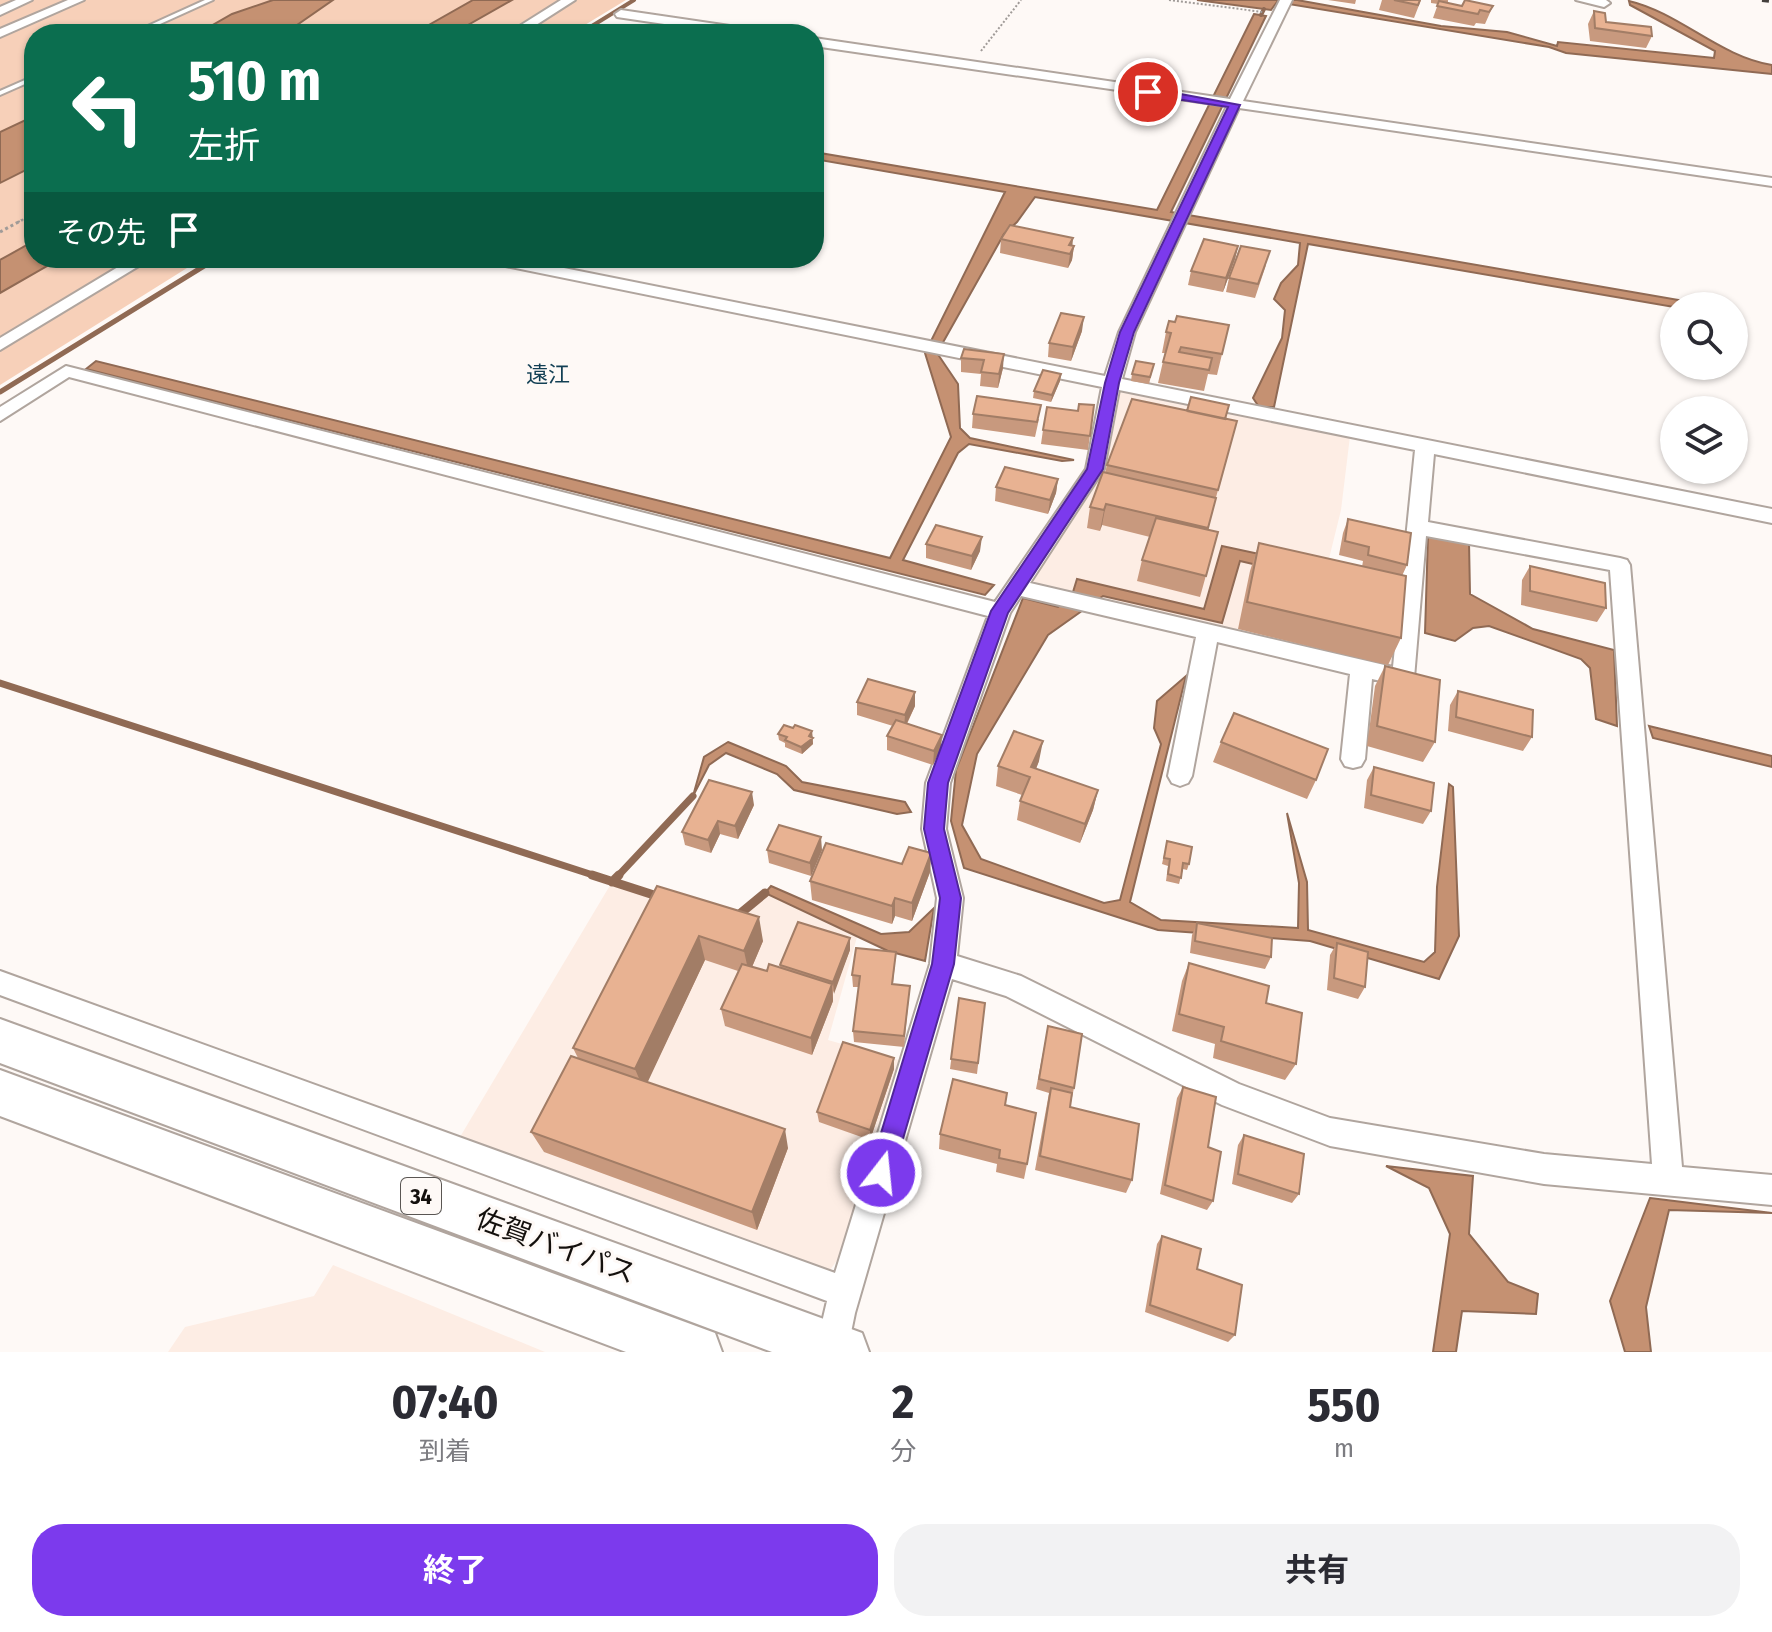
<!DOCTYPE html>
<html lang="ja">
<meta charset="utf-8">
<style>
body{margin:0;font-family:"Fira Sans Condensed","Noto Sans JP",sans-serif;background:#f2f2f3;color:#2b2b33;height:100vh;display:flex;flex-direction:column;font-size:30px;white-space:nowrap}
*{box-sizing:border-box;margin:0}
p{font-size:26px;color:#7c7c81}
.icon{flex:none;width:44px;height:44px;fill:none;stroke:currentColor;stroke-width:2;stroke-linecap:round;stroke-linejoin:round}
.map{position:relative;height:1352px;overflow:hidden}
.sheet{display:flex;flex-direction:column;background:#fff;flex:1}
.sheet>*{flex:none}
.hud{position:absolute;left:24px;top:24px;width:800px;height:244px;border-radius:32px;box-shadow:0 2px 6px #0004;background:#0b6e4f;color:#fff;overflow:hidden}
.fabs{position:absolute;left:1660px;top:292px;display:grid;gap:16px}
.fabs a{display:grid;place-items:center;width:88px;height:88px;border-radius:50%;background:#fff;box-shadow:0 2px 6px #0004;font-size:40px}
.pin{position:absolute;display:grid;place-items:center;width:68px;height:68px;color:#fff;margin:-34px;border:4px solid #fff;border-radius:50%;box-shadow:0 2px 8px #0007}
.me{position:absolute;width:88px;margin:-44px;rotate:16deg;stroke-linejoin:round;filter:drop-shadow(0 0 6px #0008)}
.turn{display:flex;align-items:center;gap:28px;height:168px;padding:0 32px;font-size:36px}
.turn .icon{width:104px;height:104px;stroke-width:2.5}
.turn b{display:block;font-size:56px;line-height:68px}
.then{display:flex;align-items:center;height:76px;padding:0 32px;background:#0003;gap:16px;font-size:30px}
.eta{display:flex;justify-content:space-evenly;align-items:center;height:136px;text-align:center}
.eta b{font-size:48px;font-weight:700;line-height:56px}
.primary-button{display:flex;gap:16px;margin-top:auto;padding:16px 32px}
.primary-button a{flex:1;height:92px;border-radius:32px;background:#7c3aed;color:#fff;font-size:32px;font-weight:700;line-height:92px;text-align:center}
.primary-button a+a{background:#f2f2f3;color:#2b2b33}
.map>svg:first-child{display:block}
.built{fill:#fdede4}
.green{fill:#f7d0b9}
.water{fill:#c59172;stroke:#906a54;stroke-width:2}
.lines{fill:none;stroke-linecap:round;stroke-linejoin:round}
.stream-far3{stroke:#906a54;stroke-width:4}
.stream-far2{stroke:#906a54;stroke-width:5}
.stream-far1{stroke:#906a54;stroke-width:7}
.stream{stroke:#906a54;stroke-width:9}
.service-casing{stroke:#b0a59e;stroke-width:4}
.minor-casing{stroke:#b0a59e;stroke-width:4}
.trunk-casing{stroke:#b0a59e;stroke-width:4}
.path-far1{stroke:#a09b98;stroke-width:2;stroke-dasharray:2 2;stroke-linecap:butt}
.path{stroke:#a09b98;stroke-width:3;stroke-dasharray:3 3;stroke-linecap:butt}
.service{fill:#fff;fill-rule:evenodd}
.minor{fill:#fff;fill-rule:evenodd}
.trunk{fill:#fff;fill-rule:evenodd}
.rail{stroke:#433f3c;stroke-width:4;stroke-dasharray:7 4;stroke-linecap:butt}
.wall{fill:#c8997e}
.shaded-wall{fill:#a27d66}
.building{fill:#e8b292;stroke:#a27d66;stroke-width:2}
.route{fill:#7c3aed;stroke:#51269a;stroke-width:2}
.labels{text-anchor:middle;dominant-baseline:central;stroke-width:6;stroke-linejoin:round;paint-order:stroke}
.far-neighbourhood-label{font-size:22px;fill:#123f54;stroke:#fef9f6}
.shield{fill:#fef9f6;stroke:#5a5653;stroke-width:2}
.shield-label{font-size:22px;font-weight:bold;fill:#14100d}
.near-street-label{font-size:28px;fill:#14100d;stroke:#fef9f6}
</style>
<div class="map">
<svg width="1772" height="1352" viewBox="0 0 1772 1352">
<rect width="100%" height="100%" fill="#fef9f6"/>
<path class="built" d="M1123,381L1351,428L1341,510L1324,579L1417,597L1412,676L1027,582L1100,474Z
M612,882L731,920L765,893L857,937L828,1040L902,1061L846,1248L830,1270L460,1137Z
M333,1265L545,1352H168L185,1327L314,1296Z"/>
<path class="green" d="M0,0H273L232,14L203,33L34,34V116L0,132Z
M333,0H473L413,34H284Z
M512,0H626L570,34H452Z
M34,166V241L0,260V183Z
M61,258H203L0,385V293Z"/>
<path class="water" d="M273,0H333L284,34H197L232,14Z
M473,0H512L452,34H413Z
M1197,0H1297L1441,26L1507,32L1557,46L1558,42L1714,58L1715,51L1630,5L1629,1C1680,13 1720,57 1772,65V74L1566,53L1549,47L1277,2L1271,10Z
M1254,14L1266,16L1171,212L1713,306L1674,307L1308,244L1274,407H1259L1253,398L1282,338L1285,310L1274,299L1281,283L1298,265L1300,243L1035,197L1017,222L1004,234L937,353L958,384L960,428L970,438L1074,460L1062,461L969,444L958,453L903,560L994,585L985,595L86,369L96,361L890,558L951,437L925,353L1005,192L814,159V152L1157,210Z
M34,116V166L0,183V132Z
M34,241V258H61L0,293V260Z
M1428,536L1469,542L1470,594L1533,629L1614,650L1617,726L1596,719L1590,668L1581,659L1489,626L1473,628L1455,641L1425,633Z
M1222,546L1311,565L1309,577L1240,561L1222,623L1103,596L1048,635L977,754L962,825L981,859L1104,903L1120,900L1161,744L1154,728L1157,701L1186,676L1130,902L1161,920L1298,928L1299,883L1287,813L1307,882L1308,930L1424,962L1435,952L1437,887L1449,784L1453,787L1459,936L1439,979L1310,941L1158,930L964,868L951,821L956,770L1023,598L1058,607L1073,592L1077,579L1204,609Z
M1649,726L1772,756V767L1653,738Z
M728,742L786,766L802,782L905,802L911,812L897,814L794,790L777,774L726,753L709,765L693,796L704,757Z
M771,886L881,934L909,932L934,908L925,961L888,951L765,893Z
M1386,1166L1473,1176L1469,1234L1508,1282L1538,1294L1536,1314L1462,1311L1456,1352H1433L1450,1234L1429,1188Z
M1650,1198L1772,1213L1669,1210L1646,1307L1651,1352H1625L1610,1301Z"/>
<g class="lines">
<path class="stream-far3" d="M1261,15L1264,9
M579,34L634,0"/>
<path class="stream-far2" d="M0,392L217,258"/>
<path class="stream-far1" d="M0,683L599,877
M617,877L693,796"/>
<path class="stream" d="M592,875L660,897
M612,882L619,875
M736,917L765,893"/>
<defs>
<path id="service" d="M205,0H213L138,34H130Z
M34,76V80L0,95V91Z"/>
<path id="minor" d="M16,0H32L0,15V7Z
M68,0H84L0,37V29Z
M561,0H575L522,34H507Z
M1280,0H1292L1243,101L1772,178V186L1239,108L1135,332L1122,379L1772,509V523L1434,454L1428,522L1620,558L1627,560L1630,565L1682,1167L1772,1175V1205L1544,1184L1330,1146L1222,1105L1006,996L952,979L855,1313L847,1352H815L827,1301L0,995V971L835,1273L930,964L937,898L922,829L926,783L988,616L69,377L0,421V407L66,366L995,602L1086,469L1102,387L491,263L483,258H514L1105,376L1119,332L1227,106L814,46V38L1230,99ZM1119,390L1415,450L1393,667L1030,583L1104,469ZM1426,536L1610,570L1652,1164L1544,1154L1330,1118L1239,1084L1021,976L957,956L963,898L946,829L950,783L1010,613L1021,596L1196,637L1168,776L1172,783L1180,786L1188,783L1192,776L1217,642L1350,674L1341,759L1345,766L1353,768L1361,766L1365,759L1372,679L1403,686L1411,684L1414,678Z
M1576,0H1606L1610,3L1604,7Z
M621,10L757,30L763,34H732L617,17L615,14Z
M133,258H152L0,350V338Z"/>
<path id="trunk" d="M0,1019L843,1326L862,1333L869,1352H772L0,1063Z
M0,1070L696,1326L715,1333L722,1352H626L0,1116Z"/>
</defs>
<use href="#service" class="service-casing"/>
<use href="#minor" class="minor-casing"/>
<use href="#trunk" class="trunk-casing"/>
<path class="path-far1" d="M1169,0L1263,12
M367,34L383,25
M981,51L1021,0
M18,222L34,214"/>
<path class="path" d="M0,232L22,220"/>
<use href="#service" class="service"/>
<use href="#minor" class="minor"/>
<use href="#trunk" class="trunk"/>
<path class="rail" d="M1762,0L1772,1"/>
</g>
<path class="wall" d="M1328,0H1356L1355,4Z
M1382,0H1421L1414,18L1379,10Z
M1431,0H1448V3L1462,6H1493L1485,24L1476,23L1474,26L1433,18L1438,4L1431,3Z
M1594,11L1606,22L1652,36L1646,48L1590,41L1588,24Z
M1001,239L1074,246L1072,260L1068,268L1000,253Z
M1238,246L1235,259L1223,292L1188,285L1191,271Z
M1266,265L1255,298L1226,292L1229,278Z
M1175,322L1229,325L1217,375L1208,374L1204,391L1158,383L1165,353H1162L1166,332Z
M1082,331L1071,361L1048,357L1049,343Z
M964,349L1003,368L998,388L980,386L981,374L961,372V358Z
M1154,364L1149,384L1131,381L1132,374Z
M1061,374L1060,381L1051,402L1033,398L1034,391Z
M1094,405L1088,450L1041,444L1043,430L1078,411Z
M973,414L1039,419L1035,437L972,428Z
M1225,419L1237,421L1207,530L1218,532L1200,597L1137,581L1142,560L1150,537L1102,525L1100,531L1087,528L1090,507L1105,473L1107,465Z
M1058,479L1056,493L1048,514L995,501L996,487Z
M1348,519L1407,565L1402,576L1401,638L1388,665L1238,629L1250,571L1259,543L1362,567L1363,561L1339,555L1343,533Z
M926,544L980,551L971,570L926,558Z
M1530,566L1606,608L1597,622L1521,605L1522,580Z
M1385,666L1435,742L1423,762L1367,746L1375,686Z
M1458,691L1532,737L1523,751L1448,731L1450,705Z
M915,692V706L907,724L941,748L933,765L887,750V736L893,726L857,715V702Z
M793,728L812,731L813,744L802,754L785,747V743L779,740L778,734Z
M1221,742L1316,780L1307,799L1213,762Z
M1039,761L1036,769L1098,790L1093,810L1080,843L1017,820L1020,801L1022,795L996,786L998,766Z
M1374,767L1431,811L1423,824L1364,808L1367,780Z
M754,805L738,839L720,834L711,853L685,845L682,832Z
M1167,841L1189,864L1187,870L1183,869L1179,884L1166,881L1168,866L1162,864Z
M767,850H822L811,876L769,863Z
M931,853L930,872L912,921L895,916L892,924L812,900L810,881L902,864Z
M657,886L763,941L752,967L767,971L780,967V965L850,950L833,993V1001L812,1055L725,1026L721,1009L738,971L705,960L647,1082L788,1148L757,1230L544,1152L531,1132L578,1058L573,1048Z
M1197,923L1271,957L1265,969L1190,953L1192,935Z
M1337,943L1365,987L1358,999L1327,990L1330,955Z
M896,952L893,984L910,986L904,1047L854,1042L853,1031L859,987H853L852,975Z
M1189,963L1266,1003L1296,1064L1285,1080L1213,1058L1215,1044L1172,1031L1182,981Z
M959,998L985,1003L977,1074L950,1069Z
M1048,1026L1074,1088L1070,1107L1132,1180L1126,1193L1035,1170L1049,1093L1036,1089Z
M894,1058V1069L870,1140L819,1122L817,1112Z
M1183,1087L1213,1201L1207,1210L1160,1194L1177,1098Z
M1005,1105L1027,1164L1024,1179L996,1172L997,1164L939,1149L940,1134Z
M1244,1135L1299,1194L1292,1203L1232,1184L1238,1145Z
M1162,1236L1197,1269L1235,1335L1228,1342L1145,1312L1157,1244Z"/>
<path class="shaded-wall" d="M1073,238L1072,251L1074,246L1072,260L1068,268L1070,254L1069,245Z
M1238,246L1235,259L1223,292L1226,278Z
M1084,317L1082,331L1071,361L1073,347Z
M1004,354L1003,368L998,388L999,374Z
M1061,374L1060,381L1051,402L1052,395Z
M1058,479L1056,493L1048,514L1050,500Z
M1106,504L1102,525L1100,531L1104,510Z
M982,537L980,551L971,570L972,556Z
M915,692V706L904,729L905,715Z
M812,731L813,744L802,754L801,747Z
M942,735L941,748L933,765L934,751Z
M1043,741L1039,761L1029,786L1031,767Z
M1098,790L1093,810L1080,843L1085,824Z
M752,792L754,805L738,839L735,826Z
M718,821L720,834L711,853L708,840Z
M821,837L822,850L811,876L810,863Z
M931,853L930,872L912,921V903Z
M895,898V916L892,924V906Z
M759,917L763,941L749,974L744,951Z
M699,936L705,960L644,1090L635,1069Z
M850,938V950L834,994L833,982Z
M832,984L833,1001L812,1055L811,1038Z
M894,1058V1069L870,1140V1130Z
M785,1129L788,1148L757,1230L752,1212Z"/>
<path class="building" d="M1394,0H1420L1418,5Z
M1465,0L1493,6L1489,12L1480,10L1478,14L1437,6L1439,1L1462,6Z
M1594,11L1605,13L1606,22L1651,27L1652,36L1595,28Z
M1010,225L1073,238L1069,245L1074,246L1070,254L1001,239Z
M1204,239L1238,246L1226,278L1191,271Z
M1241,246L1270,251L1258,284L1229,278Z
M1061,313L1084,317L1073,347L1049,343Z
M1177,316L1229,325L1222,354L1181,347L1179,352L1212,358L1209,370L1163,362L1171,333L1166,332L1169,321L1175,322Z
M964,349L1004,354L999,374L981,372L984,360L961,358Z
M1136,361L1154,364L1150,377L1132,374Z
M1043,370L1061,374L1052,395L1034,391Z
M977,396L1041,405L1037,422L973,414Z
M1191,397L1229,405L1225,419L1187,411Z
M1132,399L1237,421L1218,490L1107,465Z
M1079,404L1094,405L1090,436L1043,430L1047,407L1078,411Z
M1005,467L1058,479L1050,500L996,487Z
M1103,472L1216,498L1208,528L1106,504L1104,510L1090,507Z
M1156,518L1218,532L1206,576L1142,560Z
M1348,519L1411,533L1407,565L1368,555L1369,547L1345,541Z
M936,525L982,537L972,556L926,544Z
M1259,543L1406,576L1401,638L1247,602Z
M1530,566L1605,583L1606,608L1530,591Z
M1385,666L1440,680L1435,742L1377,726Z
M868,679L915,692L905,715L857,702Z
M1458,691L1533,710L1532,737L1456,717Z
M1234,713L1328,749L1316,780L1221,742Z
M896,720L942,735L934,751L887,736Z
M784,725L793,728L795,725L812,731L809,736L813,738L801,747L785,740L787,737L778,734Z
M1014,731L1043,741L1031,767L1098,790L1085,824L1020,801L1030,777L998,766Z
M1374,767L1434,783L1431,811L1371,795Z
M709,780L752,792L735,826L718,821L708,840L682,832Z
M779,825L821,837L810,863L767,850Z
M1167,841L1192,847L1189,864L1183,863L1181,878L1168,874L1170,859L1164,858Z
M826,843L902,864L909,847L931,853L912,903L895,898L892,906L810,881Z
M657,886L759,917L744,951L699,936L635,1069L573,1048Z
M798,922L850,938L833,982L780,965Z
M1197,923L1272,938L1271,957L1195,941Z
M1337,943L1368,952L1365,987L1334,978Z
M856,948L896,952L892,984L910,986L904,1036L853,1031L860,976L852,975Z
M1189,963L1269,986L1266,1003L1302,1013L1296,1064L1221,1041L1224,1027L1179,1014Z
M742,964L767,971L769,964L832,984L811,1038L721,1009Z
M959,998L985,1003L978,1063L951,1059Z
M1048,1026L1082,1034L1074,1088L1039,1079Z
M843,1042L894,1058L870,1130L817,1112Z
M571,1056L785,1129L752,1212L531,1132Z
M953,1079L1007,1093L1005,1105L1036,1113L1027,1164L999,1158L1000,1150L940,1134Z
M1183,1087L1216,1097L1208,1147L1221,1152L1213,1201L1165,1185Z
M1051,1088L1072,1093L1070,1107L1139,1124L1132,1180L1040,1156Z
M1244,1135L1304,1154L1299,1194L1238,1174Z
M1162,1236L1201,1249L1197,1269L1242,1285L1235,1335L1150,1305Z"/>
<path class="route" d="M1148,88L1240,105L1134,332L1119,383L1103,469L1008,613L948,783L944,829L961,898L954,964L893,1173L890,1182L881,1185L872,1182L869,1173L932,964L940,898L924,829L928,783L991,611L1087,469L1105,383L1120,332L1228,107L1144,94L1142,92Z"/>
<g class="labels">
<g class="far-neighbourhood-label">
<text x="548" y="374">遠江</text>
</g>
<rect class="shield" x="401" y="1178" width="40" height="36" rx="6"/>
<g class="shield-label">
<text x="421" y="1196">34</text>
</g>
<g class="near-street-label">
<text transform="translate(556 1246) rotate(20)">佐賀バイパス</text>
</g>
</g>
</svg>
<div class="fabs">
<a><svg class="icon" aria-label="search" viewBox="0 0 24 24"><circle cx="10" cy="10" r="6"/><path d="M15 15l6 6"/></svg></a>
<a><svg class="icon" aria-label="layers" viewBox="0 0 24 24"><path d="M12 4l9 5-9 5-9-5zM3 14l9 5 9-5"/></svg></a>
</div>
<div class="pin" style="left:1148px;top:92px;background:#d93025"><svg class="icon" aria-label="arrive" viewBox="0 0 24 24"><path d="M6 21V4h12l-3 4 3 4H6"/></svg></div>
<svg class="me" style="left:881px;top:1173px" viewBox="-20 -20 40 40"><circle r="17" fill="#7c3aed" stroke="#fff" stroke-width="3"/><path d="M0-11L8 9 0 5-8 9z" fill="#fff"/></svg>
<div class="hud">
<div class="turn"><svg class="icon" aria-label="left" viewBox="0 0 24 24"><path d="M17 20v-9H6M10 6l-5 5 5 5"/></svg><div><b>510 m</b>左折</div></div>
<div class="then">その先<svg class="icon" aria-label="arrive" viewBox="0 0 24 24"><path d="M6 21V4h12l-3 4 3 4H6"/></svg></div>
</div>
</div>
<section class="sheet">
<div class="eta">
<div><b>07:40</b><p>到着</p></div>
<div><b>2</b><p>分</p></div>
<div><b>550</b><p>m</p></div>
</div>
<div class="primary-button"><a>終了</a><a>共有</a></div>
</section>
